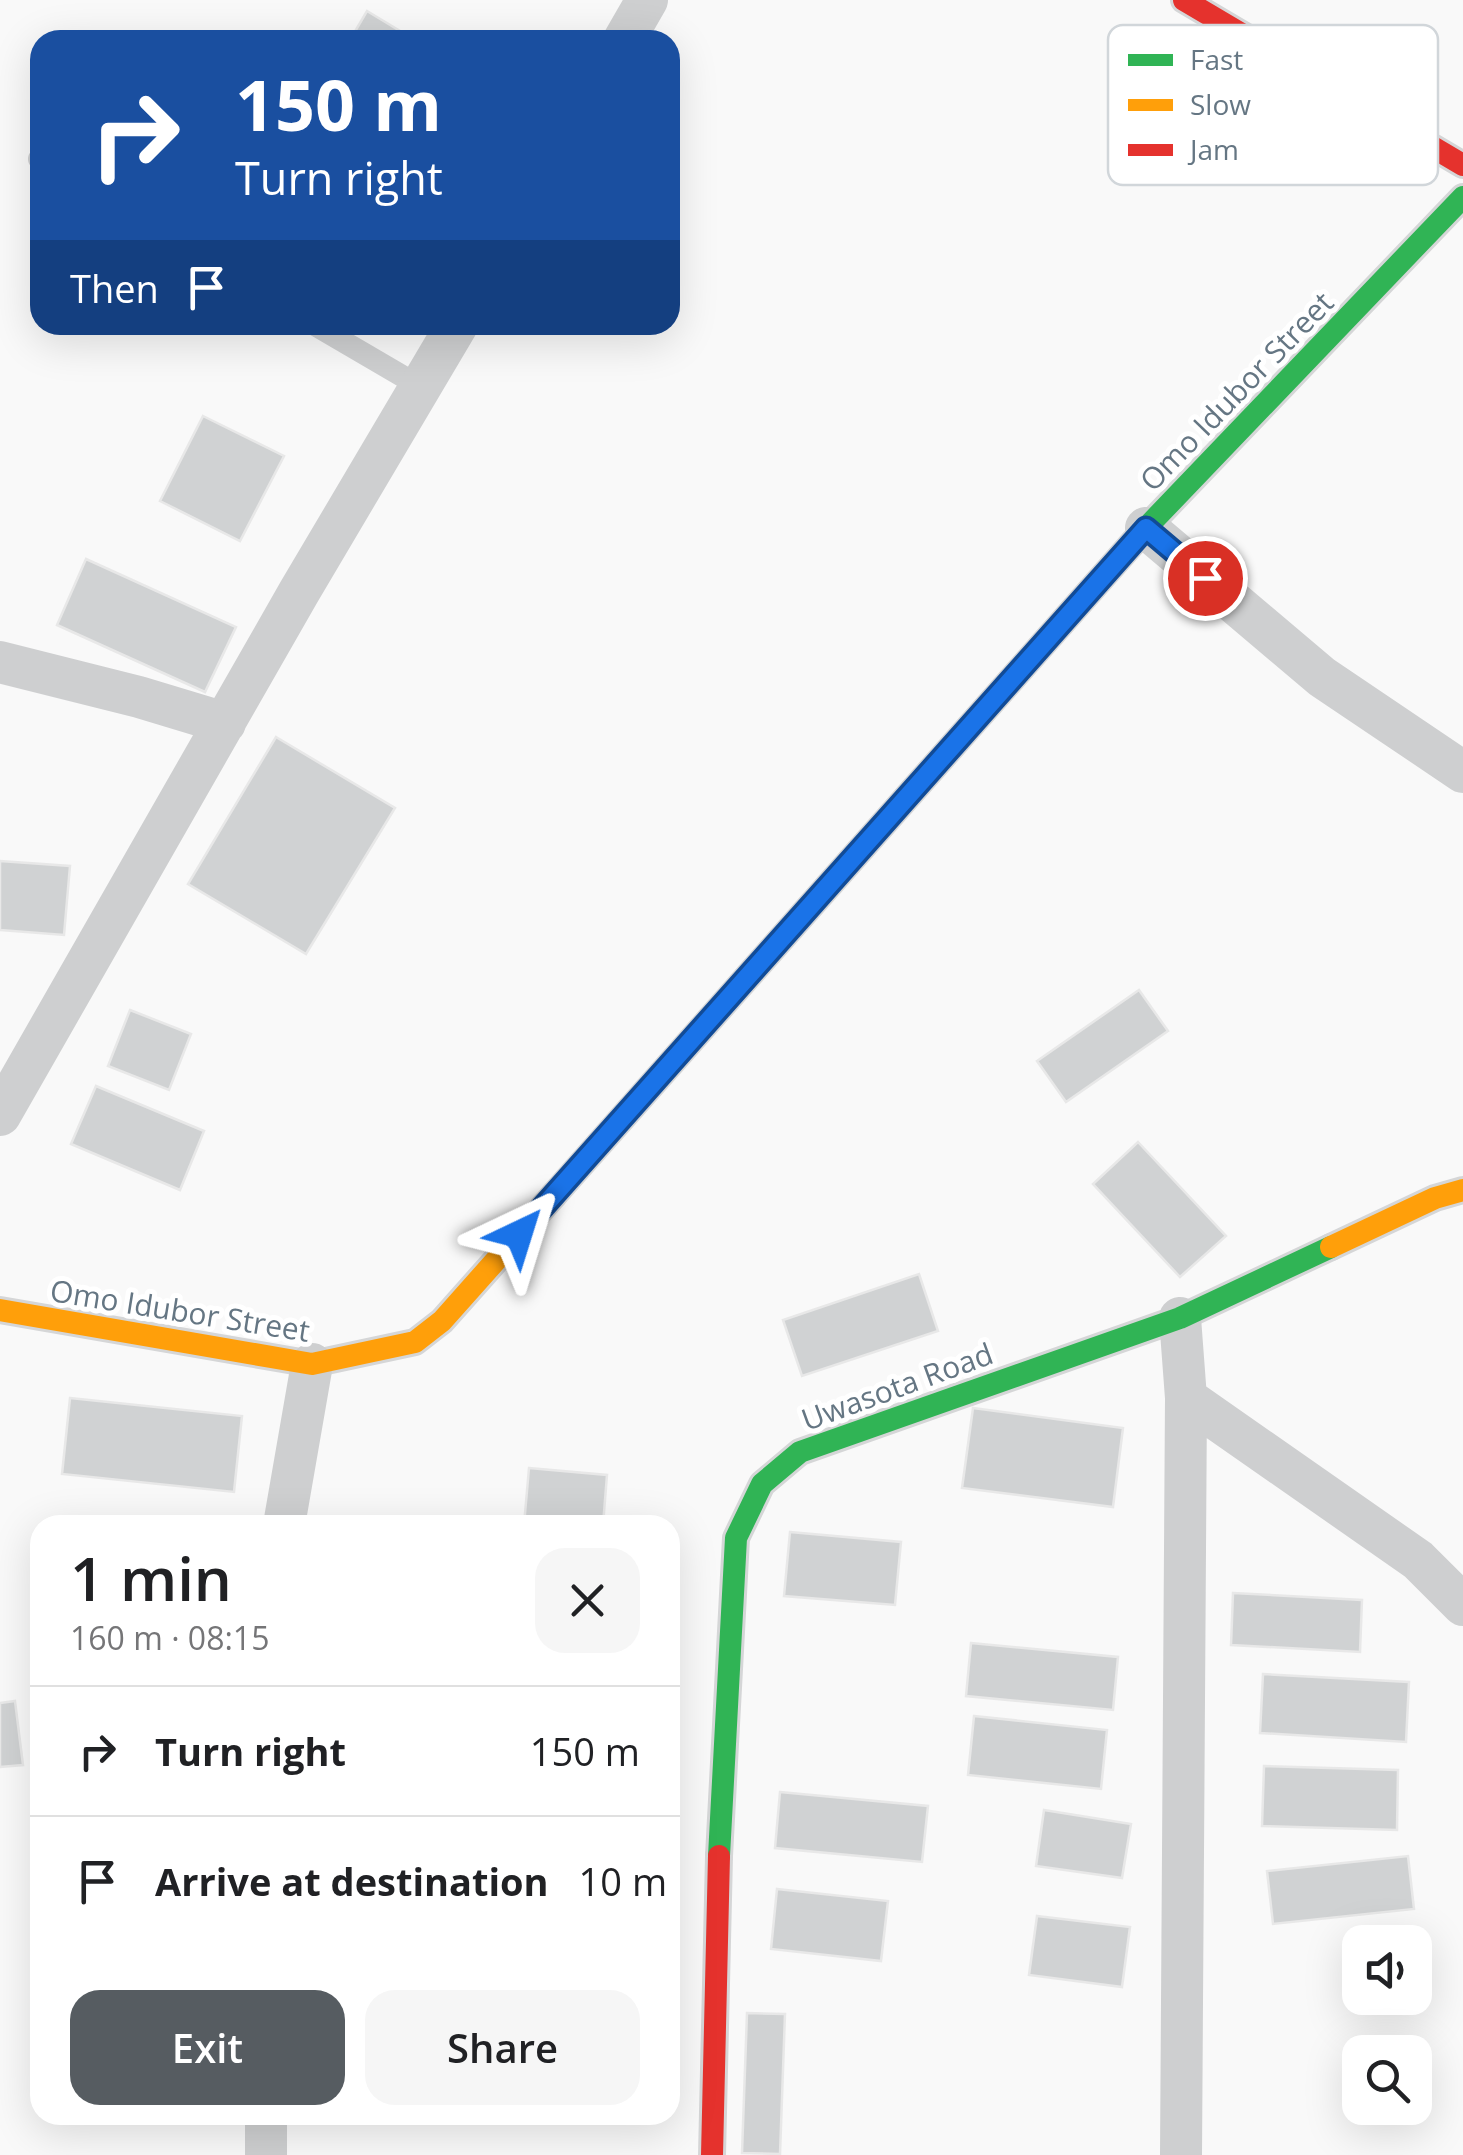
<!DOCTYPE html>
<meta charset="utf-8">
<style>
body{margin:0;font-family:"Open Sans",sans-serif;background:#f6f6f6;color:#202124;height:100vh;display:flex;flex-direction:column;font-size:38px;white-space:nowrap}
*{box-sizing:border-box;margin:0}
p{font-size:32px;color:#757577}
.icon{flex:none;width:55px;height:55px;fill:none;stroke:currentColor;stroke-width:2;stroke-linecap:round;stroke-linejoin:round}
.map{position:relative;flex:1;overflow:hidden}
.side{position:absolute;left:30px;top:1515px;width:650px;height:610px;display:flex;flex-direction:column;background:#fff;border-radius:30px;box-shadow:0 10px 40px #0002}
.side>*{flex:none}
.hud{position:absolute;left:30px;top:30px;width:650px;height:305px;border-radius:30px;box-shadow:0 10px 40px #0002;background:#1a4fa0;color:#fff;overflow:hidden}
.fabs{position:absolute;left:1342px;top:1925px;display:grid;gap:20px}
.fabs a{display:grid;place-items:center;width:90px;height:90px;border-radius:20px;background:#fff;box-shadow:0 10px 40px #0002;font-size:50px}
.pin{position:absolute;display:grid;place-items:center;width:85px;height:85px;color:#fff;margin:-42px;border:5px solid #fff;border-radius:50%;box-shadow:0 2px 10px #0007}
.me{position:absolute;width:110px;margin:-55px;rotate:41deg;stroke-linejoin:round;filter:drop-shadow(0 0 8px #0008)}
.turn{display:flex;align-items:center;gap:35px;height:210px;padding:0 40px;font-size:45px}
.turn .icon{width:130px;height:130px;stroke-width:2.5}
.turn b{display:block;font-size:70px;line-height:85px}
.then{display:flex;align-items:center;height:95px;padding:0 40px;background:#0003;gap:20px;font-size:38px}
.round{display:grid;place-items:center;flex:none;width:105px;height:105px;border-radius:30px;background:#f6f6f6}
.headline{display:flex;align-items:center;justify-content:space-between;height:170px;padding:0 40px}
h1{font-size:60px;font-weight:600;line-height:75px}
.action{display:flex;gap:20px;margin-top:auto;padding:20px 40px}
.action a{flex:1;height:115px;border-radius:30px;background:#565c61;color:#fff;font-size:40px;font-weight:600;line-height:115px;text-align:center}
.action a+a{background:#f6f6f6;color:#202124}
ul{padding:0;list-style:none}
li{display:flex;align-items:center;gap:30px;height:130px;padding:0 40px;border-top:2px solid #e0e0e0}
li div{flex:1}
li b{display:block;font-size:38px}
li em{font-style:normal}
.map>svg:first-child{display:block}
.building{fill:#d0d2d3;stroke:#e8e8e8;stroke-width:2.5}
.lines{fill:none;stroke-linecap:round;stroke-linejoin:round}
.fast-casing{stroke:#d5d6d7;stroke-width:28}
.slow-casing{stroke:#d5d6d7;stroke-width:28}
.jam-casing{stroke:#d5d6d7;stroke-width:28}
.lane{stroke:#cecfd0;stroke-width:22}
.street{stroke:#cecfd0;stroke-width:42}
.fast{stroke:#30b455;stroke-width:22}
.slow{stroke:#ff9f0a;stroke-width:22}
.jam{stroke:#e5322d;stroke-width:22}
.route-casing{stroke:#114b97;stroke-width:25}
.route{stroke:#1a73e8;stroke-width:18}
.labels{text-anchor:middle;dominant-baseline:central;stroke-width:10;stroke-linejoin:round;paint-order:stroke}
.street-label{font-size:30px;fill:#657683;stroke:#fff}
.key{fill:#fff;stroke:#d1d6da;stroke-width:2.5}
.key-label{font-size:28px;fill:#657683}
</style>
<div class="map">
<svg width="1463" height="2155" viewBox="0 0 1463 2155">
<rect width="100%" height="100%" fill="#f9f9f9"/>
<path class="building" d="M367,11L415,40H350Z
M203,416L284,456L240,541L160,501Z
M86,559L236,627L205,692L57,625Z
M276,737L395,808L306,954L188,884Z
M0,861L70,866L64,935L0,930Z
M1139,990L1168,1031L1066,1102L1037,1061Z
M130,1010L191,1034L169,1090L108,1066Z
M96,1086L204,1131L180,1190L71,1144Z
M1138,1142L1226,1236L1180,1277L1093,1184Z
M919,1274L938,1331L802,1376L783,1320Z
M70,1398L242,1416L234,1492L62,1474Z
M973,1408L1123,1428L1113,1507L962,1488Z
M529,1468L607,1475L603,1525H524Z
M790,1532L901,1542L895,1605L784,1596Z
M1233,1593L1362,1600L1360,1652L1231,1645Z
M971,1643L1118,1657L1113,1710L966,1696Z
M1263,1674L1409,1682L1406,1742L1260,1733Z
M15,1701L23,1765L0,1767V1703Z
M974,1716L1107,1730L1101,1789L968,1775Z
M1264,1766L1398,1770L1397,1830L1262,1826Z
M780,1792L928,1806L922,1862L775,1848Z
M1044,1810L1131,1824L1122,1878L1036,1866Z
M1408,1856L1414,1909L1273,1924L1267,1871Z
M777,1889L888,1901L881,1961L771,1949Z
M1037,1916L1130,1927L1122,1987L1029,1975Z
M747,2013L785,2014L780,2154L742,2153Z"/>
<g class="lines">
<defs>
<path id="fast" d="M554,1195L1146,528L1463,197
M719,1856L736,1538L762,1484L800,1452L1180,1318L1331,1247"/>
<path id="slow" d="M1331,1247L1435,1198L1463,1190
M0,1310L312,1364L415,1342L442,1321L554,1195"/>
<path id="jam" d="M1184,0L1463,165
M712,2155L719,1856"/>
</defs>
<use href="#fast" class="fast-casing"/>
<use href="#slow" class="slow-casing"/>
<use href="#jam" class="jam-casing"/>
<path class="lane" d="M39,159L40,160
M315,325L421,387"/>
<path class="street" d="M624,40L647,0
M1146,528L1322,677L1463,772
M0,662L139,697L225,723
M0,1115L299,592L457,325
M1180,1318L1186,1398L1181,2155
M1186,1398L1418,1560L1463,1605
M284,1525L312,1364
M266,2115V2155"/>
<use href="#fast" class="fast"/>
<use href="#slow" class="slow"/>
<use href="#jam" class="jam"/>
</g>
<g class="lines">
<defs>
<path id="route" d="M519,1234L1146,528L1205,578"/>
</defs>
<use href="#route" class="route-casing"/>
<use href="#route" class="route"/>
</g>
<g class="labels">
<g class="street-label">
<text transform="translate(1236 391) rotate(-46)">Omo Idubor Street</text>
<text transform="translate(180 1310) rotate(9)">Omo Idubor Street</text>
<text transform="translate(897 1386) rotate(-20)">Uwasota Road</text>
</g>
</g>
<rect x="1108" y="25" width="330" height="160" rx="15" class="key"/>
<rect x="1128" y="54" width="45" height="12" fill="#30b455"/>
<rect x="1128" y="99" width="45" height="12" fill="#ff9f0a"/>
<rect x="1128" y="144" width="45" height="12" fill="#e5322d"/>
<g class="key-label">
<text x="1190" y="70">Fast</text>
<text x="1190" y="115">Slow</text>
<text x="1190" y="160">Jam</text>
</g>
</svg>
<div class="fabs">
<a><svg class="icon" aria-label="sound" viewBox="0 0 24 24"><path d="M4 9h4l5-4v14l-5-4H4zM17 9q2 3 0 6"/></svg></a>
<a><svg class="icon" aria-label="search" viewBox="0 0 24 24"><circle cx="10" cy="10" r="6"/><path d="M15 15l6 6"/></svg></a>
</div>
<div class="pin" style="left:1205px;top:578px;background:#d93025"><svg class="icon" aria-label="arrive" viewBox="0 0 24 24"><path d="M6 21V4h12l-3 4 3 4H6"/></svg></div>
<svg class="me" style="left:519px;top:1234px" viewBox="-20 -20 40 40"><path d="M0-17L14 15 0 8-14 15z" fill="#1a73e8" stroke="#fff" stroke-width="4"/></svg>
<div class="hud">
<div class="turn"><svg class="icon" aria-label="right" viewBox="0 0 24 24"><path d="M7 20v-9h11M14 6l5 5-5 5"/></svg><div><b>150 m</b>Turn right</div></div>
<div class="then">Then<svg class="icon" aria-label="arrive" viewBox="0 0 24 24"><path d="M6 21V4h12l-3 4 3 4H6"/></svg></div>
</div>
<section class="side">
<div class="headline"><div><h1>1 min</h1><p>160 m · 08:15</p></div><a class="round"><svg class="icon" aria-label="close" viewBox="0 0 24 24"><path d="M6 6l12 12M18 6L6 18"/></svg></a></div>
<ul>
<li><svg class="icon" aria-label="right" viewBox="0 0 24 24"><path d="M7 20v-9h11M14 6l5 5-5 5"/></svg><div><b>Turn right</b></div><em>150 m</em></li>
<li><svg class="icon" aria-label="arrive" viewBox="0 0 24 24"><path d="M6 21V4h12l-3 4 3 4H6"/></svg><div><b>Arrive at destination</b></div><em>10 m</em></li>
</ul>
<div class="action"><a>Exit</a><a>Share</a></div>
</section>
</div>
